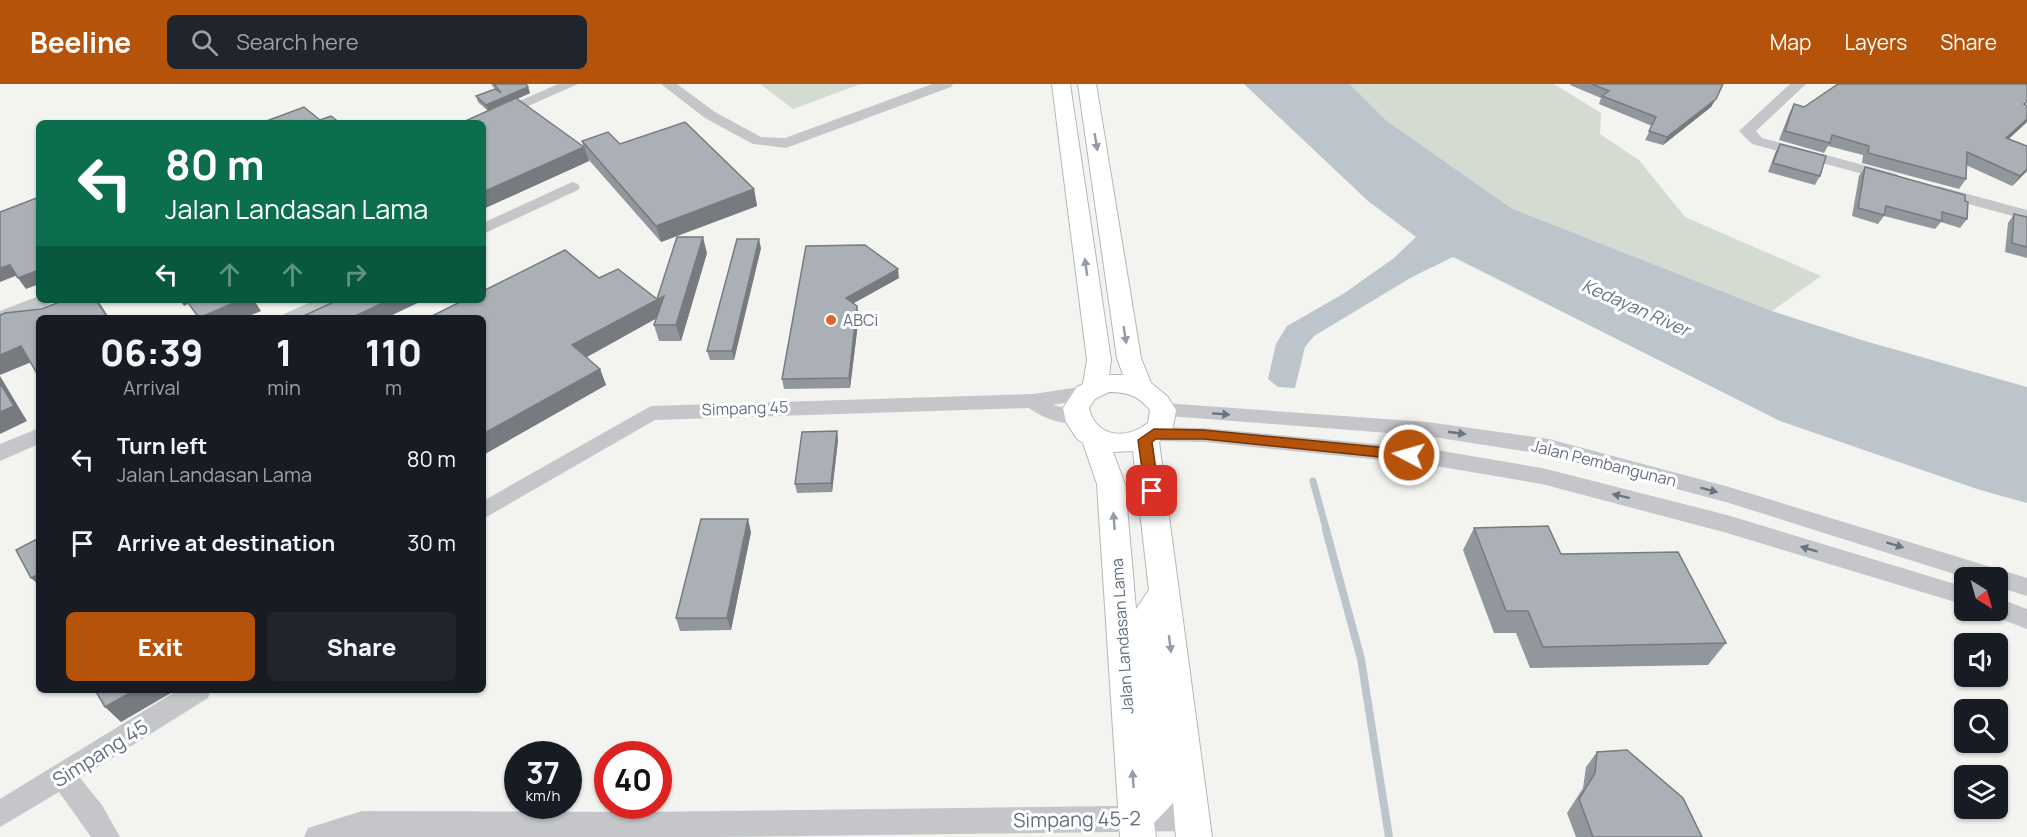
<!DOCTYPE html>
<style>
body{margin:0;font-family:Manrope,sans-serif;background:#20242c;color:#f1f3f6;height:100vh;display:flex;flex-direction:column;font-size:22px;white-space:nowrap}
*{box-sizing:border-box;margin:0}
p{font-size:20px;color:#9ea1a6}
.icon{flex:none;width:33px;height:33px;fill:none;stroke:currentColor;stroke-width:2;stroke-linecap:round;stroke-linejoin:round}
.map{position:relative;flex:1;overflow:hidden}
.drawer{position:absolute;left:36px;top:231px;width:450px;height:378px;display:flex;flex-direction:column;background:#171b24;border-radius:9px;box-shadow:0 2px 4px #0004}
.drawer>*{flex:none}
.guide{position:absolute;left:36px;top:36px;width:450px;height:183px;border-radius:9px;box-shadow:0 2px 4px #0004;background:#0b6e4f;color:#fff;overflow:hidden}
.needle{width:39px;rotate:143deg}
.controls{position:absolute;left:1954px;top:483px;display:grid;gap:12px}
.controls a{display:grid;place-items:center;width:54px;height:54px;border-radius:9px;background:#171b24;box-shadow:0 2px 4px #0004;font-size:30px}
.speed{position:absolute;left:504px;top:657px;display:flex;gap:12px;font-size:30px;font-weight:700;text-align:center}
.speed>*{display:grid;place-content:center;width:78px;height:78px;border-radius:50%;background:#171b24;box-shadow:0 2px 4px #0004;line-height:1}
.speed small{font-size:15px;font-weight:400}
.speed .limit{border:9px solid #d22;background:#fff;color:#111}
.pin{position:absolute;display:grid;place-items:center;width:51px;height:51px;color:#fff;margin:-26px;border-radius:12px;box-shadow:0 3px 9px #0006}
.me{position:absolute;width:66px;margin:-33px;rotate:276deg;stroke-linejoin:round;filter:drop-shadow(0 0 4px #0008)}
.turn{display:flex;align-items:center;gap:21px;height:126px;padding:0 30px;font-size:27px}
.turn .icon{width:78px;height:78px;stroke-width:2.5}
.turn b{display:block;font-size:42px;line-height:51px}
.lanes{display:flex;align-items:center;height:57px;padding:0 30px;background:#0003;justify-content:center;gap:30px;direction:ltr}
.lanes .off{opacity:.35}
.eta{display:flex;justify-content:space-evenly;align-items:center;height:102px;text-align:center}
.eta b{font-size:36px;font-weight:800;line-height:42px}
.primary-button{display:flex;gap:12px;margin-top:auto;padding:12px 30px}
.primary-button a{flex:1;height:69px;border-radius:9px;background:#b45309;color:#fff;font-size:24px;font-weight:800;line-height:69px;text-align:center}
.primary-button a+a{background:#20242c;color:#f1f3f6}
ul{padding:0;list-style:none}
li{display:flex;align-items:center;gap:18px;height:84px;padding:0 30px}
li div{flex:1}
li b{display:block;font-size:22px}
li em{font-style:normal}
header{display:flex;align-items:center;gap:36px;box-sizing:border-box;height:84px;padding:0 30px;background:#b45309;color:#fff}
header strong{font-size:28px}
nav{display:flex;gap:33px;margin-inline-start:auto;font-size:21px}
.search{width:420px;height:54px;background:#20242c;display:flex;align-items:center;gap:15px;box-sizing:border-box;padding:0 21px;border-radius:9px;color:#9ea1a6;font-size:22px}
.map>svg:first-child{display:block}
.green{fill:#d4dbd1}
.water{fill:#bcc5cb}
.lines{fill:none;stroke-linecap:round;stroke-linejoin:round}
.stream-far1{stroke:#bcc5cb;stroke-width:7}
.stream{stroke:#bcc5cb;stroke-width:8}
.major-casing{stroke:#b4b7bb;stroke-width:2}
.minor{fill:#c4c6ca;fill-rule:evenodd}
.major{fill:#fff;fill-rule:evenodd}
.wall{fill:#92979d}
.shaded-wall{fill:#777b7f}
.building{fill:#aab0b6;stroke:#777b7f;stroke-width:1.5}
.oneway{fill:#929ba6}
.oneway2{fill:#687484}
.route{fill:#b45309;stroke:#753606;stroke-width:1.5}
.poi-dot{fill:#df6724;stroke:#fff;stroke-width:2}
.labels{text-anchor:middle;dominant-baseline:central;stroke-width:6;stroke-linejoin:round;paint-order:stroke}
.poi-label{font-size:16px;fill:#637080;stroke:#fff;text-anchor:start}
.street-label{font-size:16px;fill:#637080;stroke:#fff}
.water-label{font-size:18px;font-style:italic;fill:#637885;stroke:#fff}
.near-street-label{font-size:20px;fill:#637080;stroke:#fff}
</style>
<header>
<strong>Beeline</strong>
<div class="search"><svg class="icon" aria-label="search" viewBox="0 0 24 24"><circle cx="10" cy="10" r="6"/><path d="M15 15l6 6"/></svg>Search here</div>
<nav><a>Map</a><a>Layers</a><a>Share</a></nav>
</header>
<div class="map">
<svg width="2027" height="753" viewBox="0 0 2027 753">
<rect width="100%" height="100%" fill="#f3f4f0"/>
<path class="green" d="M760,0H861L793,25Z
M1350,0H1554L1601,29L1600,50L1639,76L1685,133L1821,192L1772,227L1511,124L1387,37Z"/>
<path class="water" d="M1244,0H1350L1387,37L1511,124L1772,227L1865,257L2027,303V419L1980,406L1780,337L1453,173L1412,193L1314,252L1305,263L1295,304L1278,303L1268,295L1276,260L1287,242L1343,210L1394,174L1416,153L1368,117Z"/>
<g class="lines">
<path class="stream-far1" d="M1313,397L1327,448"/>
<path class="stream" d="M1326,446L1361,575L1389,753"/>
<defs>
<path id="major" d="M1052,0H1070L1111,276L1109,291H1123L1117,274L1078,0H1096L1141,274L1151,299L1167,312L1176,326L1173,343L1159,358L1212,753H1176L1173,719L1154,739L1156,753H1120L1097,400L1083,359L1077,355L1066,338L1063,324L1077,303L1083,300L1087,276ZM1109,308C1127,308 1139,312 1150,326L1148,339C1126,356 1096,354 1089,324L1095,315ZM1133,367L1149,506L1136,525L1125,400L1113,368Z"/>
</defs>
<use href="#major" class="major-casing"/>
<path class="minor" d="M558,0H578L483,42V39H469Z
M661,0H677L715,28L761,53L785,54L932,0H953L951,3L786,64L753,60L705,34Z
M1790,0H1806L1756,47L1762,54L1897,90L1899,93L1897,96H1885L1752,60L1739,47Z
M572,98L578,100L580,103L578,106L483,150V139Z
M1938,102L2027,126V136L1932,110L1930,107Z
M39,212V216H53L50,220L0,240V227Z
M315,216H339L336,220L307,234H282L284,230Z
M1086,302L1093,304L1096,309L1093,314L1052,321L1083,328L1086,333L1083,338C1066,343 1042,334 1029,324L655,336L483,435V417L651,322L1033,310Z
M1163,319L1427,338L1549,355L1729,403L2027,494V512L1998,503V494H1967L1729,419L1549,371L1427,352L1156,331L1153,326L1156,321Z
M1154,343L1204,344L1430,365L1542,384L1727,431L1965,503V521L1727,449L1542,400L1430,381L1204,358L1154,357L1147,355L1144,350L1147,345Z
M39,344V360L0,377V360Z
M1998,514L2027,525V545L1990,531L1987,526H1998Z
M178,606H211L208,614L80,694L102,721L120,753H91L59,708L0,743V715Z
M1191,721L1201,725L1205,734L1201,743L1191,747L716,753H304L308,744L362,727L640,728Z"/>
<use href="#major" class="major"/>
</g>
<path class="wall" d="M491,0H526L528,3L530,9L517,15L583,62L582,57L620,60L754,105L757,122L661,158L588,75L589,77L483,125V39L488,27L478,18L476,12L495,5Z
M1571,0H1723L1711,23L1663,61L1645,56L1652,42L1599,20L1601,14L1570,1Z
M1794,20L1804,23L2026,21L2027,38L2008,55L2027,87L2012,102L1966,81V95L1959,105L1862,79L1863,71L1828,62L1824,69L1779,56L1789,30Z
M1780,60L1820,92L1815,101L1768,88L1775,69Z
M1865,83L1965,117L1967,135L1960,144L1941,138L1935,145L1884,132L1878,140L1852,132L1859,92Z
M2014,130L2027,133V174L2005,168L2008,139Z
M806,162L899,194L853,219L859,231L850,304L784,305L782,295Z
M761,164L734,276H710L707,267Z
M707,169L681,257H659L654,241L656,234L586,273L600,285L606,301L483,371V234L599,194L657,215Z
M837,347L838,356L832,408L797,409L795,400Z
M1474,444L1561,470L1726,559L1708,581L1530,584L1516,549H1494L1463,466Z
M751,448L731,546L680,547L676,534Z
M1597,668L1702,753H1576L1567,729L1583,704L1586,683Z"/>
<path class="shaded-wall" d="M528,3L530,9L489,28L486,21Z
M1716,15L1711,23L1663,61L1667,53Z
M2027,35V38L1999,64L2006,54Z
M584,63L589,77L483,125V108Z
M2027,85V87L2012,102L2020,92Z
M754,105L757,122L661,158L656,142Z
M703,153L707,169L681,257L676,241Z
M759,155L761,164L734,276L732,267Z
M10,181L18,191L0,198V184Z
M898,185L899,194L847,223L846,214Z
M39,186V200L26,205L18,194Z
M664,212L668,228L578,278L572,261Z
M96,216H97L101,221L109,234H108Z
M180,216H185L188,220L184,222Z
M240,216H254L261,227L244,234H199Z
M389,216H424L386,234H351Z
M857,222L859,231L850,304L849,294Z
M21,262L34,277L0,291V271Z
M600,285L606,301L483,371V350Z
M0,292L27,337L0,350Z
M837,347L838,356L832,408L831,399Z
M748,435L751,448L731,546L727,534Z
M39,490V501L31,494Z
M135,606H176L121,638L105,623Z"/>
<path class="building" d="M494,0H526L528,3L486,21L476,12L495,5L501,9Z
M1592,0H1723L1716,15L1667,53L1649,47L1656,33L1602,12L1609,7Z
M1838,0H2027V18L2024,20L2027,22V35L2006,54L2027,62V85L2020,92L1967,68L1966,95L1868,69L1869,62L1832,51L1830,59L1785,47L1794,20L1804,23Z
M516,14L584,63L483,108V39H461Z
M304,23L320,36L331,32L340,39H261Z
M685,38L754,105L656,142L582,57L608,48L620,60Z
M1780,60L1826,72L1820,92L1773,79Z
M1865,83L1965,111V117L1968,118L1967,135L1942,128V137L1886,122L1884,131L1858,124Z
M39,113V186L18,194L10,181L0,184V128Z
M2014,130L2027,133V163L2012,159Z
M677,153H703L676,241H654L664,212L572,261L600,285L483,350V234H428L464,216H483V207L565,166L599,194L618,185L657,215Z
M737,155H759L732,267H707Z
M865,161L898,185L846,214L857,222L849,294L782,295L806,162Z
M65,216H96L108,234H39V293L21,262L0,271V231L5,229L41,225Z
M186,216H240L199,234Z
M338,216H389L351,234H299Z
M0,299L14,322L0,328Z
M837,347L831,399L795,400L802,348Z
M701,435H748L727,534H676Z
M1548,442L1561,470L1678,468L1726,559L1543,563L1528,527H1506L1474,444Z
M39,454V490L31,494L16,466Z
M95,606H135L105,623Z
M1627,666L1683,714L1702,753H1593L1579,715L1595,689L1597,668Z"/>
<defs><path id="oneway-solid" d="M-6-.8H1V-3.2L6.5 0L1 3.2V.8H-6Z" transform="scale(1.5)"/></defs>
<g class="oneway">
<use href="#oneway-solid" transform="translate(1096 58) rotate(81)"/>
<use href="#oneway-solid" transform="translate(1086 183) rotate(-98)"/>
<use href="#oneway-solid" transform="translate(1125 251) rotate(81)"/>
<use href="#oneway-solid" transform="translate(1114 437) rotate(-94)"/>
<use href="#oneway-solid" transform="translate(1170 560) rotate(83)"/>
<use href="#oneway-solid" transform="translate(1133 695) rotate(-94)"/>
</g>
<g class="oneway2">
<use href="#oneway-solid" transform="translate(1221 330) rotate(4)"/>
<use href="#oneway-solid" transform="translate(1457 349) rotate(8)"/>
<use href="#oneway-solid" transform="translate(1709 406) rotate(15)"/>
<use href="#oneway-solid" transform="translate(1621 412) rotate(-166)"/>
<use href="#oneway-solid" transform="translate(1895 461) rotate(17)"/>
<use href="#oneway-solid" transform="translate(1809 465) rotate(-163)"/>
</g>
<path class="route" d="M1154,345L1204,346L1409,366L1416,371L1409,376L1204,355H1156L1152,358L1159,407L1152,413L1145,407L1138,356Z"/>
<circle class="poi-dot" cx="831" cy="236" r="6"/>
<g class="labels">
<g class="poi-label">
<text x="843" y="236">ABCi</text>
</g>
<g class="street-label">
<text transform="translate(745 324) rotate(-2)">Simpang 45</text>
<text transform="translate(1604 379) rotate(14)">Jalan Pembangunan</text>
<text transform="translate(1122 552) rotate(-94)">Jalan Landasan Lama</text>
</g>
<g class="water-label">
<text transform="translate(1636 223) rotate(24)">Kedayan River</text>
</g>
<g class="near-street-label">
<text transform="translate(100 669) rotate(-32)">Simpang 45</text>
<text transform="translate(1077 735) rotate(-1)">Simpang 45-2</text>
</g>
</g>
</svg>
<div class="controls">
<a><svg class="needle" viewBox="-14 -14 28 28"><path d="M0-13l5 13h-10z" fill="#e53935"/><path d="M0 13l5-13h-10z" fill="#9ea1a6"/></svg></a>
<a><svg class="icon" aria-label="sound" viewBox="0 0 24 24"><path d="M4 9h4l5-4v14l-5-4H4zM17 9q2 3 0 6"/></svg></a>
<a><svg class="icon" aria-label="search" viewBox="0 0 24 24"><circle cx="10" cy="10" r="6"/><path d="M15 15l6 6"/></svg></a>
<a><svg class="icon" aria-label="layers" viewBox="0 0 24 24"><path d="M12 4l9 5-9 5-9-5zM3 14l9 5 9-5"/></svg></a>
</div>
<div class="speed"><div>37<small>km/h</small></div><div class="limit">40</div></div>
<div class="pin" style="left:1152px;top:407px;background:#d93025"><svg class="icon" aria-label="arrive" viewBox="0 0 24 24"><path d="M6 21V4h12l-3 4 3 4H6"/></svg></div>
<svg class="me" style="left:1409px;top:371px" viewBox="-20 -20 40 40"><circle r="17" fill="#b45309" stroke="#fff" stroke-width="3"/><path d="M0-11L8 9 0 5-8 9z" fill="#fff"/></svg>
<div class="guide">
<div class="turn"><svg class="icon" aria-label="left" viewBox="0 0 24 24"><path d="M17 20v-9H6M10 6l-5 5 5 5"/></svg><div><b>80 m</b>Jalan Landasan Lama</div></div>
<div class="lanes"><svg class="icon" aria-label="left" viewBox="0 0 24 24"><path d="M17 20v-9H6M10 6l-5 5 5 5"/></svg><svg class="icon off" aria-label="ahead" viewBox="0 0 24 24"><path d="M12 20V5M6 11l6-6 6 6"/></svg><svg class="icon off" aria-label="ahead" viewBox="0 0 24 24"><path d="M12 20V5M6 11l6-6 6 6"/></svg><svg class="icon off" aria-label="right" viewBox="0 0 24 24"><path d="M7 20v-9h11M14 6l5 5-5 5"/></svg></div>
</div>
<section class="drawer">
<div class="eta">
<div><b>06:39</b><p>Arrival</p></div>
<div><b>1</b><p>min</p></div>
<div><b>110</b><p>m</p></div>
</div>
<ul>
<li><svg class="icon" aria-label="left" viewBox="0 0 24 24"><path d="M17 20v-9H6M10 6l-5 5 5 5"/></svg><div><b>Turn left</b><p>Jalan Landasan Lama</p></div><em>80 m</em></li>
<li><svg class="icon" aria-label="arrive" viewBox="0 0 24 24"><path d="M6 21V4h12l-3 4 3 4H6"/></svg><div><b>Arrive at destination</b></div><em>30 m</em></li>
</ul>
<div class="primary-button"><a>Exit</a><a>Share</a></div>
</section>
</div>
